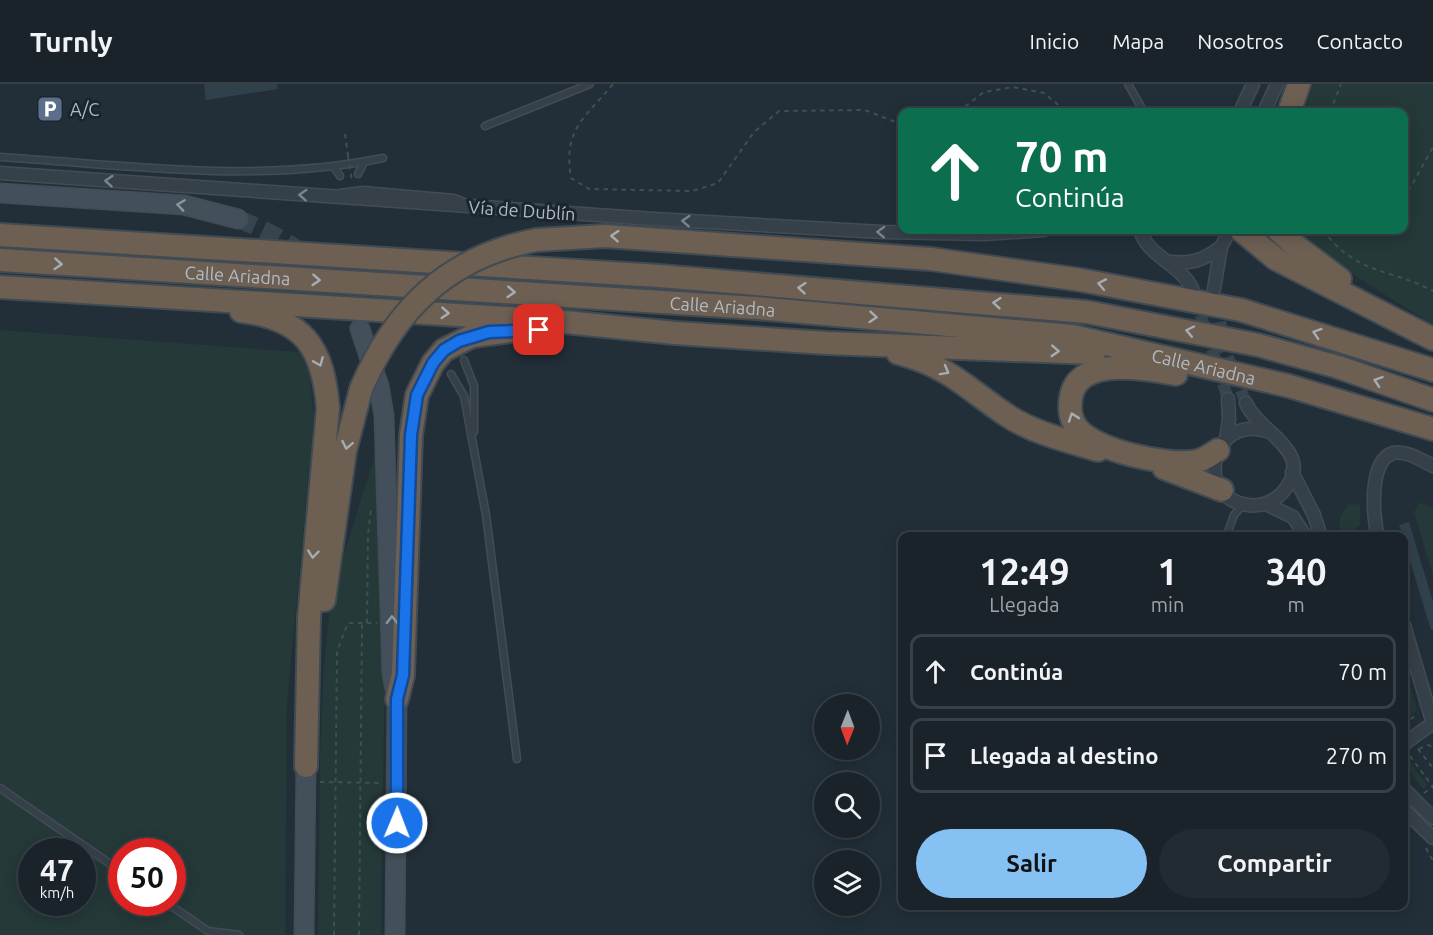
<!DOCTYPE html>
<html lang="es">
<meta charset="utf-8">
<style>
body{margin:0;font-family:Ubuntu,sans-serif;background:#232b32;color:#f1f3f6;height:100vh;display:flex;flex-direction:column;font-size:22px;white-space:nowrap}
*{box-sizing:border-box;margin:0}
p{font-size:20px;color:#9fa4a8}
.icon{flex:none;width:33px;height:33px;fill:none;stroke:currentColor;stroke-width:2;stroke-linecap:round;stroke-linejoin:round}
.map{position:relative;flex:1;overflow:hidden}
.side{position:absolute;left:898px;top:448px;width:510px;height:378px;display:flex;flex-direction:column;background:#1a232a;border-radius:12px;box-shadow:0 3px 15px #0003,0 0 0 2px #384047}
.side>*{flex:none}
.top-card{position:absolute;left:898px;top:24px;width:510px;height:126px;border-radius:12px;box-shadow:0 3px 15px #0003,0 0 0 2px #384047;background:#0b6e4f;color:#fff;overflow:hidden}
.needle{width:39px;rotate:181deg}
.fabs{position:absolute;left:814px;top:610px;display:grid;gap:12px}
.fabs a{display:grid;place-items:center;width:66px;height:66px;border-radius:50%;background:#1a232a;box-shadow:0 3px 15px #0003,0 0 0 2px #384047;font-size:30px}
.speed{position:absolute;left:18px;top:754px;display:flex;gap:12px;font-size:30px;font-weight:700;text-align:center}
.speed>*{display:grid;place-content:center;width:78px;height:78px;border-radius:50%;background:#1a232a;box-shadow:0 3px 15px #0003,0 0 0 2px #384047;line-height:1}
.speed small{font-size:15px;font-weight:400}
.speed .limit{border:9px solid #d22;background:#fff;color:#111}
.pin{position:absolute;display:grid;place-items:center;width:51px;height:51px;color:#fff;margin:-26px;border-radius:12px;box-shadow:0 3px 9px #0006}
.me{position:absolute;width:66px;margin:-33px;rotate:1deg;stroke-linejoin:round;filter:drop-shadow(0 0 4px #0008)}
.turn{display:flex;align-items:center;gap:21px;height:126px;padding:0 18px;font-size:27px}
.turn .icon{width:78px;height:78px;stroke-width:2.5}
.turn b{display:block;font-size:42px;line-height:51px}
.eta{display:flex;justify-content:space-evenly;align-items:center;height:102px;text-align:center}
.eta b{font-size:36px;font-weight:700;line-height:42px}
.button{display:flex;gap:12px;margin-top:auto;padding:12px 18px}
.button a{flex:1;height:69px;border-radius:36px;background:#86c1f4;color:#111;font-size:24px;font-weight:700;line-height:69px;text-align:center}
.button a+a{background:#232b32;color:#f1f3f6}
ul{padding:0;list-style:none}
li{display:flex;align-items:center;gap:18px;height:75px;margin:0 12px 9px;padding:0 6px;border:3px solid #384047;border-radius:12px}
li div{flex:1}
li b{display:block;font-size:22px}
li em{font-style:normal}
header{display:flex;align-items:center;gap:36px;box-sizing:border-box;height:84px;padding:0 30px;background:#1a232a;border-bottom:2px solid #384047}
header strong{font-size:28px}
nav{display:flex;gap:33px;margin-inline-start:auto;font-size:21px}
.map>svg:first-child{display:block}
.green{fill:#243938;fill-rule:evenodd}
.building{fill:#31414c}
.lines{fill:none;stroke-linecap:round;stroke-linejoin:round}
.street-tunnel{stroke:#37444d;stroke-width:12;stroke-dasharray:12 6;stroke-linecap:butt}
.secondary-tunnel{stroke:#37444d;stroke-width:18;stroke-dasharray:18 9;stroke-linecap:butt}
.lane-casing{stroke:#424c55;stroke-width:9}
.street-casing{stroke:#424c55;stroke-width:15}
.secondary-casing{stroke:#424c55;stroke-width:21}
.highway-casing{stroke:#404b53;stroke-width:26}
.path{stroke:#3c5250;stroke-width:2;stroke-dasharray:4.5 4.5;stroke-linecap:butt}
.lane{stroke:#354049;stroke-width:6}
.street{stroke:#354049;stroke-width:12}
.secondary{stroke:#43505b;stroke-width:18}
.highway{stroke:#6e5f53;stroke-width:22}
.highway-bridge-casing{stroke:#404b53;stroke-width:26;stroke-linecap:butt}
.path-bridge{stroke:#3c5250;stroke-width:2;stroke-dasharray:4.5 4.5;stroke-linecap:butt}
.highway-bridge{stroke:#6e5f53;stroke-width:22}
.oneway{stroke:#79848d}
.oneway2{stroke:#8a96a0}
.oneway3{stroke:#a6adb4}
.route-casing{stroke:#114b97;stroke-width:15}
.route{stroke:#1a73e8;stroke-width:10}
.labels{text-anchor:middle;dominant-baseline:central;stroke-width:6;stroke-linejoin:round;paint-order:stroke}
.poi-label{font-size:18px;fill:#b0bbc5;stroke:#1b252d;text-anchor:start}
.street-label{font-size:18px;fill:#b0bbc5;stroke:#1b252d}
</style>
<header>
<strong>Turnly</strong>
<nav><a>Inicio</a><a>Mapa</a><a>Nosotros</a><a>Contacto</a></nav>
</header>
<div class="map">
<svg width="1433" height="851" viewBox="0 0 1433 851">
<rect width="100%" height="100%" fill="#222f38"/>
<path class="green" d="M1313,0H1433V241L1357,193L1298,146H1404V28H1304Z
M0,246L300,268L309,289L314,332L287,620L285,851H0ZM32,768H82V819H32ZM122,768H172V819H122Z
M375,371C392,528 381,693 381,851H318L320,672L324,581L331,512Z
M1420,418L1433,424V491L1414,428Z
M1360,420V441L1353,447V453H1342C1336,441 1340,431 1348,421Z
M1404,581L1417,626L1408,634Z
M1409,677L1427,701L1423,705L1407,683Z"/>
<path class="building" d="M204,0H277L278,5L206,16Z
M1409,438L1433,518V546H1431L1399,441Z"/>
<g class="lines">
<path class="street-tunnel" d="M1195,214L1228,315
M1217,220L1225,266L1246,319"/>
<path class="secondary-tunnel" d="M238,135C297,158 334,186 360,245"/>
<defs>
<path id="lane" d="M1128,0L1144,28
M485,42L590,0
M0,73C127,81 257,100 383,74
M334,83L340,92
M358,90L364,78
M340,109L363,106L454,114L467,119
M464,276L474,302V348
M451,290L464,312L486,431L517,675
M1226,453L1234,431L1243,421
M0,704L122,788
M167,819L208,847L239,851"/>
<path id="street" d="M1240,28L1253,0
M1264,28L1277,0
M0,89L654,135L882,148L984,150L1044,146
M1140,146C1148,173 1178,178 1192,204
M1171,178C1192,180 1204,176 1221,163
M1214,205L1221,163L1230,146
M1246,319C1258,349 1319,368 1282,409C1273,418 1260,423 1248,421C1193,415 1210,327 1270,348
M1226,355L1229,336L1228,315
M1292,388L1314,431L1321,453
M1266,420L1293,433L1306,453
M1378,453C1373,434 1368,377 1393,369C1406,366 1421,376 1433,382
M1404,541L1433,640
M1404,660L1433,639
M1404,705L1433,734
M1404,726L1433,754"/>
<path id="secondary" d="M0,109L184,121L238,135
M360,245L379,302L384,332L392,590L397,615L395,851
M304,851L306,682"/>
<g id="highway">
<path d="M1289,28L1299,0"/>
<path d="M1241,146L1276,175L1433,255"/>
<path d="M1278,146L1291,158L1340,195"/>
<path d="M0,151L659,192L1087,228L1258,261L1338,283L1433,316"/>
<path d="M536,156L605,152L931,175L1081,196L1241,226L1433,286"/>
<path id="s1" d="M0,176L756,224L1072,252L1289,302L1433,345"/>
<path d="M0,203L555,237L675,249L827,259L1094,269"/>
<path d="M241,227C304,235 323,263 328,324L309,534L306,682"/>
<path d="M898,269C950,283 966,304 1008,332C1034,349 1068,357 1098,366"/>
<path d="M1176,290C1147,285 1078,271 1071,313C1069,324 1070,335 1077,344C1095,367 1169,383 1198,377C1205,375 1212,370 1218,366"/>
<path d="M1164,384L1222,406"/>
<path d="M324,516L345,367L361,305"/>
<path d="M397,615L403,591L411,351L417,311L433,279L444,266L472,252L518,246"/>
</g>
</defs>
<use href="#lane" class="lane-casing"/>
<use href="#street" class="street-casing"/>
<use href="#secondary" class="secondary-casing"/>
<use href="#highway" class="highway-casing"/>
<path class="path" d="M613,0C584,35 563,45 571,94L589,105L692,107L718,99L754,48L779,27L865,26L903,41
M958,28L984,8L1013,3L1044,9L1067,28
M1330,28L1341,0
M345,50L348,72
M1404,115L1433,63
M1323,146C1356,191 1390,184 1433,207
M367,539L368,450L371,426
M1404,641L1418,629
M1418,665L1433,684
M1419,665L1428,661L1433,663
M1410,672L1433,703
M1404,680L1410,672
M1404,681L1410,695
M320,698L383,699
M1424,709L1433,703
M1426,764L1433,777
M334,851L337,567L348,539H377
M359,851L362,539"/>
<use href="#lane" class="lane"/>
<use href="#street" class="street"/>
<use href="#secondary" class="secondary"/>
<use href="#highway" class="highway"/>
<defs>
<path id="highway-bridge" d="M361,305C395,225 448,173 536,156"/>
</defs>
<use href="#highway-bridge" class="highway-bridge-casing"/>
<path class="path-bridge" d="M348,72L352,97"/>
<use href="#highway-bridge" class="highway-bridge"/>
</g>
<defs><path id="oneway-chevron" d="M-2-3.5L2.5 0L-2 3.5" fill="none" stroke-width="1.6" stroke-linecap="round" stroke-linejoin="round" transform="scale(1.5)"/></defs>
<g class="oneway">
<use href="#oneway-chevron" transform="translate(109 97) rotate(-176)"/>
<use href="#oneway-chevron" transform="translate(303 111) rotate(-176)"/>
<use href="#oneway-chevron" transform="translate(686 137) rotate(-177)"/>
<use href="#oneway-chevron" transform="translate(881 148) rotate(-178)"/>
</g>
<g class="oneway2">
<use href="#oneway-chevron" transform="translate(181 121) rotate(-172)"/>
<use href="#oneway-chevron" transform="translate(392 536) rotate(-91)"/>
</g>
<g class="oneway3">
<use href="#oneway-chevron" transform="translate(615 152) rotate(-176)"/>
<use href="#oneway-chevron" transform="translate(58 180) rotate(4)"/>
<use href="#oneway-chevron" transform="translate(316 196) rotate(4)"/>
<use href="#oneway-chevron" transform="translate(1102 200) rotate(-169)"/>
<use href="#oneway-chevron" transform="translate(802 204) rotate(-175)"/>
<use href="#oneway-chevron" transform="translate(511 208) rotate(4)"/>
<use href="#oneway-chevron" transform="translate(997 219) rotate(-175)"/>
<use href="#oneway-chevron" transform="translate(445 229) rotate(4)"/>
<use href="#oneway-chevron" transform="translate(873 233) rotate(5)"/>
<use href="#oneway-chevron" transform="translate(1190 247) rotate(-168)"/>
<use href="#oneway-chevron" transform="translate(1317 249) rotate(-162)"/>
<use href="#oneway-chevron" transform="translate(1055 267) rotate(3)"/>
<use href="#oneway-chevron" transform="translate(319 278) rotate(67)"/>
<use href="#oneway-chevron" transform="translate(945 287) rotate(29)"/>
<use href="#oneway-chevron" transform="translate(1378 297) rotate(-161)"/>
<use href="#oneway-chevron" transform="translate(1073 333) rotate(-109)"/>
<use href="#oneway-chevron" transform="translate(347 361) rotate(101)"/>
<use href="#oneway-chevron" transform="translate(313 470) rotate(96)"/>
</g>
<g class="lines">
<defs>
<path id="route" d="M397,739V615L403,591L411,351L417,311L433,279L444,266L459,257L489,248L539,246"/>
</defs>
<use href="#route" class="route-casing"/>
<use href="#route" class="route"/>
</g>
<defs>
<symbol id="parking-square" viewBox="-11 -11 22 22"><rect x="-9" y="-9" width="18" height="18" rx="4" fill="#5c6f8a" stroke="#1b252d"/><path d="M-3.5-5.5H1a3.5 3.5 0 0 1 0 7H-1V5.5H-3.5ZM-1-3.4V-.6H.8a1.4 1.4 0 0 0 0-2.8Z" fill="#fff"/></symbol>
</defs>
<g fill-rule="evenodd">
<use href="#parking-square" x="35" y="10" width="30" height="30"/>
</g>
<g class="labels">
<g class="poi-label">
<text x="70" y="25">A/C</text>
</g>
<g class="street-label">
<text transform="translate(522 126) rotate(4)">Vía de Dublín</text>
<text stroke="none"><textPath href="#s1" startOffset="238">Calle Ariadna</textPath></text>
<text stroke="none"><textPath href="#s1" startOffset="724">Calle Ariadna</textPath></text>
<text stroke="none"><textPath href="#s1" startOffset="1210">Calle Ariadna</textPath></text>
</g>
</g>
</svg>
<div class="fabs">
<a><svg class="needle" viewBox="-14 -14 28 28"><path d="M0-13l5 13h-10z" fill="#e53935"/><path d="M0 13l5-13h-10z" fill="#9fa4a8"/></svg></a>
<a><svg class="icon" aria-label="search" viewBox="0 0 24 24"><circle cx="10" cy="10" r="6"/><path d="M15 15l6 6"/></svg></a>
<a><svg class="icon" aria-label="layers" viewBox="0 0 24 24"><path d="M12 4l9 5-9 5-9-5zM3 14l9 5 9-5"/></svg></a>
</div>
<div class="speed"><div>47<small>km/h</small></div><div class="limit">50</div></div>
<div class="pin" style="left:539px;top:246px;background:#d93025"><svg class="icon" aria-label="arrive" viewBox="0 0 24 24"><path d="M6 21V4h12l-3 4 3 4H6"/></svg></div>
<svg class="me" style="left:397px;top:739px" viewBox="-20 -20 40 40"><circle r="17" fill="#1a73e8" stroke="#fff" stroke-width="3"/><path d="M0-11L8 9 0 5-8 9z" fill="#fff"/></svg>
<div class="top-card">
<div class="turn"><svg class="icon" aria-label="ahead" viewBox="0 0 24 24"><path d="M12 20V5M6 11l6-6 6 6"/></svg><div><b>70 m</b>Continúa</div></div>
</div>
<section class="side">
<div class="eta">
<div><b>12:49</b><p>Llegada</p></div>
<div><b>1</b><p>min</p></div>
<div><b>340</b><p>m</p></div>
</div>
<ul>
<li><svg class="icon" aria-label="ahead" viewBox="0 0 24 24"><path d="M12 20V5M6 11l6-6 6 6"/></svg><div><b>Continúa</b></div><em>70 m</em></li>
<li><svg class="icon" aria-label="arrive" viewBox="0 0 24 24"><path d="M6 21V4h12l-3 4 3 4H6"/></svg><div><b>Llegada al destino</b></div><em>270 m</em></li>
</ul>
<div class="button"><a>Salir</a><a>Compartir</a></div>
</section>
</div>
